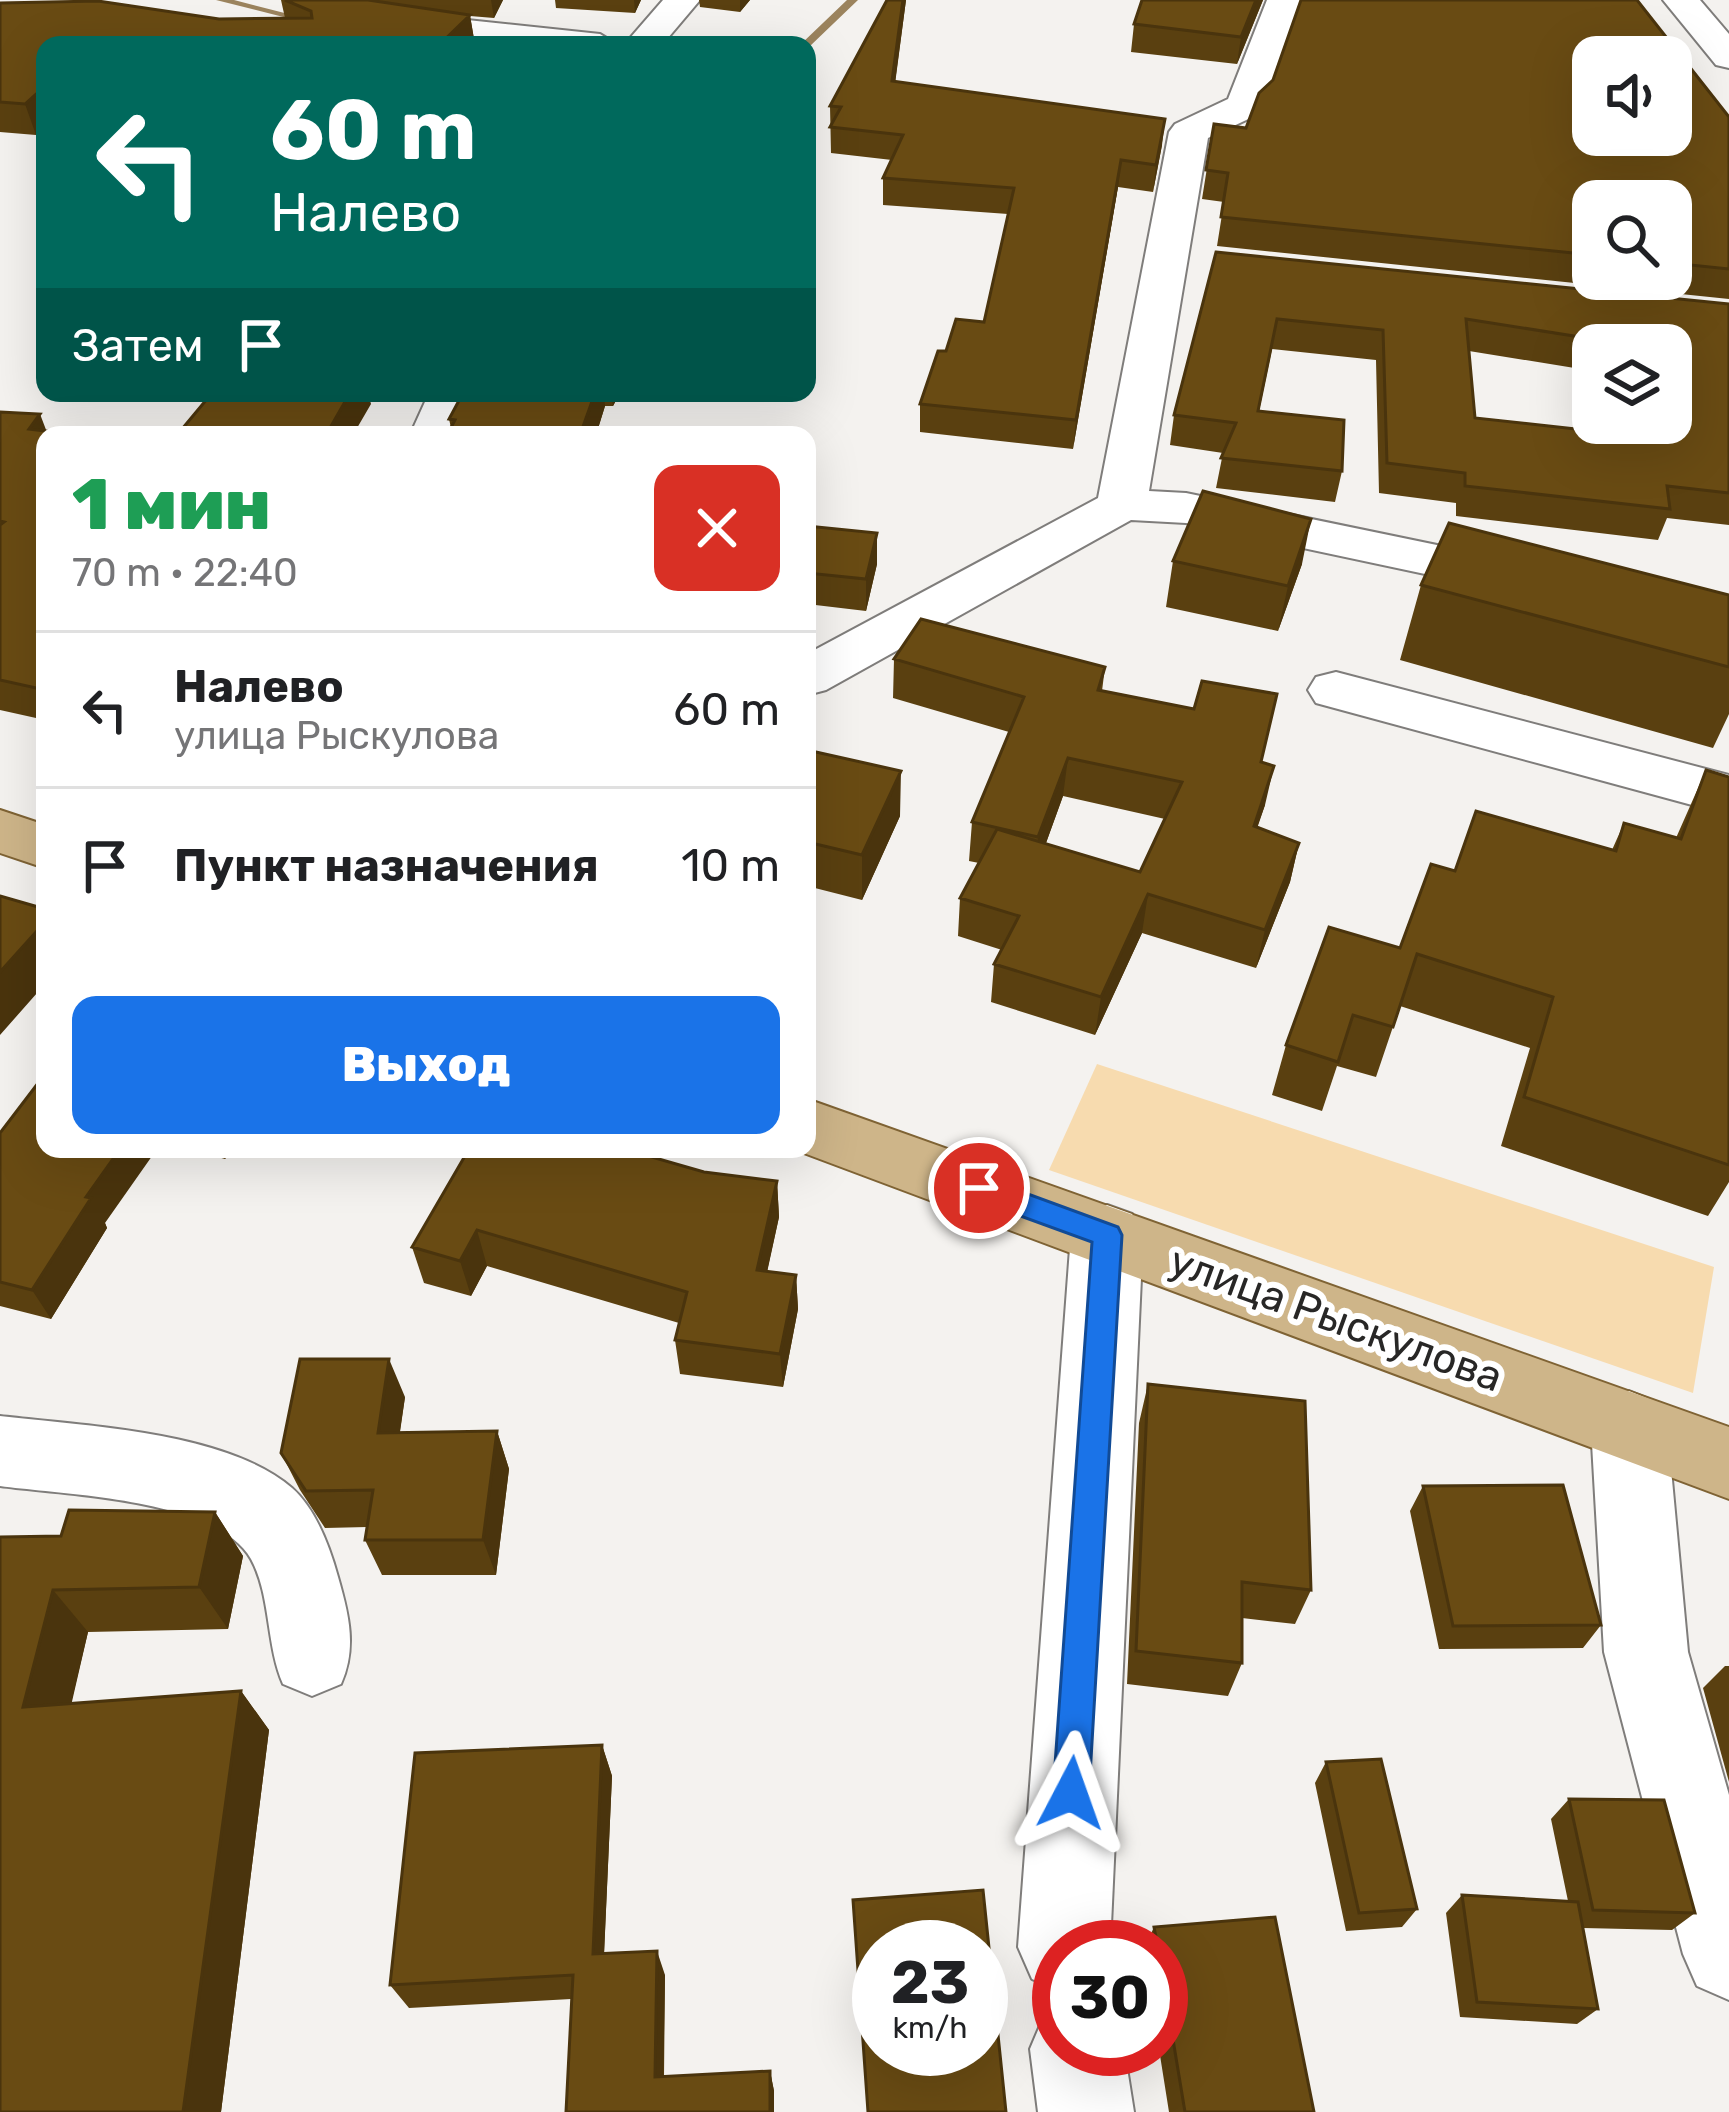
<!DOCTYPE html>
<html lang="ru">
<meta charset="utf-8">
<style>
body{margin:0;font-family:Rubik,sans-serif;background:#f6f6f6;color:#202124;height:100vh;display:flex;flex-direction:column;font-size:45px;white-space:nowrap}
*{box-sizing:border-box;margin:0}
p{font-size:39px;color:#757577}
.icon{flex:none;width:66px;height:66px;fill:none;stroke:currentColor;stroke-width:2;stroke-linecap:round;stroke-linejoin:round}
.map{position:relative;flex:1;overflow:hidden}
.details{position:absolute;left:36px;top:426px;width:780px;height:732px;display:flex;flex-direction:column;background:#fff;border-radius:24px;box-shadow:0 12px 48px #0002}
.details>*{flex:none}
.hud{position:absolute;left:36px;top:36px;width:780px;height:366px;border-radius:24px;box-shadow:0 12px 48px #0002;background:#00695c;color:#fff;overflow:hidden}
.fabs{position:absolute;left:1572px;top:36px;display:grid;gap:24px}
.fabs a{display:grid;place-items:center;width:120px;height:120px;border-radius:24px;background:#fff;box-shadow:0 12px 48px #0002;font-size:60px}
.speed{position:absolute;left:852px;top:1920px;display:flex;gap:24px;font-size:60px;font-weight:700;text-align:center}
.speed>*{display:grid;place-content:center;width:156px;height:156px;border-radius:50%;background:#fff;box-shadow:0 12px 48px #0002;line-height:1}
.speed small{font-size:30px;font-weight:400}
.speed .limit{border:18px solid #d22;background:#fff;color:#111}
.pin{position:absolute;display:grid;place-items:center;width:102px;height:102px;color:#fff;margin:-51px;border:6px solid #fff;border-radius:50%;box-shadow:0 3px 12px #0007}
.me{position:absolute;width:132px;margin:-66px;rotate:4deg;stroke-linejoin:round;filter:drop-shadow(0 0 9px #0008)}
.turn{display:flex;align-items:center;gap:42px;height:252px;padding:0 36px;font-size:54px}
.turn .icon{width:156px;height:156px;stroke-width:2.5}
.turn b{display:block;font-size:84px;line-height:102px}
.then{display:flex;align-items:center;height:114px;padding:0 36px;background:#0003;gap:24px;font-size:45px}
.round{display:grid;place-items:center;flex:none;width:126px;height:126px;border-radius:24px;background:#f6f6f6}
.overview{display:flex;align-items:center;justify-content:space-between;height:204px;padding:0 36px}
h1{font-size:72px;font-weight:800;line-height:90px;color:#1e9e55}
.primary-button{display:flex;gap:24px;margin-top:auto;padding:24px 36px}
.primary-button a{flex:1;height:138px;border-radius:24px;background:#1a73e8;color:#fff;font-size:48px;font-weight:800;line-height:138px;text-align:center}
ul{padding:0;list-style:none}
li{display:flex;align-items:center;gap:36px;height:156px;padding:0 36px;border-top:3px solid #e0e0e0}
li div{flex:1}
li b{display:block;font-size:45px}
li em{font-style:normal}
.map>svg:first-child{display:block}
.green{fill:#f7dbaf}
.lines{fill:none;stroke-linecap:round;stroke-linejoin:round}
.stream{fill:#9b835d;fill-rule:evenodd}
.minor-casing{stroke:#7f7d7b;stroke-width:4}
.major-casing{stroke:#7f6334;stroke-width:4}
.minor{fill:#fff;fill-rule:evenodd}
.major{fill:#ceb589;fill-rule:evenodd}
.wall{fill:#5a4010;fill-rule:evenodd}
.shaded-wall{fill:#4a340d}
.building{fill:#694b13;stroke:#4a340d;stroke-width:3;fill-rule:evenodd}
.route{fill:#1a73e8;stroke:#114b97;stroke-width:3}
.labels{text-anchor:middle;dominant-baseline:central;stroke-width:12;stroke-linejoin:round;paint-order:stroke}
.street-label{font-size:42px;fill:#282726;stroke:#fff}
</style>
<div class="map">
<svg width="1729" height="2112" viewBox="0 0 1729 2112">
<rect width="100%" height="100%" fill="#f4f2ef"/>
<path class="green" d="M1097,1064L1714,1267L1693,1393L1049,1170Z"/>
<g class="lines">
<path class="stream" d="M216,0H234L312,20L307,23Z
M847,0H858L809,47L800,45Z"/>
<defs>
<path id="minor" d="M297,0H354L401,13L600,34L618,45C498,45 419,42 302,8Z
M663,0H700L662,45H624Z
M1267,0H1303L1264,106L1259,114L1208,138L1149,491L1186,493L1519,562L1537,567L1545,578L1537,589L1519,594L1186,523L1131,520L826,690L807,695V654L1098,498L1169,132L1175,124L1228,99Z
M1663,0H1700L1729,34V68L1716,65Z
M429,393H475L458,435H410Z
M1336,672L1729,775V815L1316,703L1308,690L1316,677Z
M1107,1205L1132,1214L1143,1235L1110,1947H1059V1991L1032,1979L1018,1947L1071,1235L1082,1214Z
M1629,1391L1656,1402L1667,1426L1688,1652L1729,1795V2000L1697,1986L1683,1954L1604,1652L1591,1426L1602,1402Z
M0,1416C84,1426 226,1431 292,1488C316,1509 330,1548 338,1577C349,1615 357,1648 341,1684L312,1696L283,1684C266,1645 271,1595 251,1559C216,1498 64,1495 0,1486Z
M1059,2009V2049H1124L1134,2112H1038L1030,2049L1044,2016Z"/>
<path id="major" d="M0,810L45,825V868L0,853Z
M807,1099L1729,1427V1499L793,1149H807Z"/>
</defs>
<use href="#minor" class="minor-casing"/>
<use href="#major" class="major-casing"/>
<use href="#minor" class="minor"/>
<use href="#major" class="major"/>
</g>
<path class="wall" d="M281,0H503L494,18L470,16L475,45H45V127L36,135L0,132V3L219,19L285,18Z
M555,0H645H641L635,13L556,8Z
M699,0H750L740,12L700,7Z
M887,0H906L895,82L1162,145L1153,192L1118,187L1073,449L920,432V404L946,351L984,322L1008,214L883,205V178L892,160L831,153L830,106Z
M1142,0H1263L1237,64L1131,52L1134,24Z
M1273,80L1729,117V299L1217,246L1224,202L1202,199L1214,124L1246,128ZM1593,201H1671V279H1593Z
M1216,252L1729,304V525L1667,518L1658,540L1456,516V503L1379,493L1376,360L1272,349L1259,411L1342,471L1335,502L1216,488L1223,453L1170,445L1174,415ZM1593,345H1671V423H1601V432L1475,418L1469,351L1593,371Z
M463,393H620L613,406H605L596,435H447L451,428L449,419Z
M0,412L46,431L45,720L0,710Z
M807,526L877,533V564L866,611L807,604Z
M1173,561L1302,564L1278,631L1166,607Z
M1421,585L1729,595V714L1713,748L1400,660Z
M894,659L1105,667L1102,691L1262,762L1265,805L1257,827L1299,843L1290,882L1256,968L1142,933L1095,1035L991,1002L994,964L1002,950L958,936L960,898L979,863L969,861L972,822L1009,732L893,698ZM1063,796L1165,819L1140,872L1046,843Z
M807,750L900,816L862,900L807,886Z
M1706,770L1729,777V1182L1708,1216L1501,1146L1530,1048L1400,1006L1376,1077L1337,1066L1322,1111L1272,1095L1286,1045L1400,948L1455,871L1612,850L1624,823L1676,838Z
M0,1133L105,1223L107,1228L51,1319L0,1306Z
M190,1149H232L225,1159Z
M704,1172L777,1181L779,1217L767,1271L796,1275L798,1309L783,1387L680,1374L675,1340L679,1323L487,1266L471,1296L424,1283L412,1247Z
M1148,1384L1311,1590L1295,1624L1242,1618V1663L1228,1696L1127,1684L1139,1423Z
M405,1397L400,1432L497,1431L509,1469L496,1575H382L365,1540L367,1527L325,1528L300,1490L281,1453Z
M1423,1486L1601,1625L1583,1648L1439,1649L1410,1511Z
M215,1512L243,1556L228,1629L88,1632L71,1703L241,1691L269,1730L221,2112H0V1537L61,1536Z
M1725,1666H1729V1782L1703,1688Z
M602,1745L612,1776L604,1953L665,1975L664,2077L770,2071L774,2091V2112H566L571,1999L409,2008L390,1985Z
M1326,1762L1417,1909L1402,1927L1346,1931L1315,1783Z
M1569,1799L1695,1913L1672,1930L1583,1928L1598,2009L1577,2024L1460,2017L1446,1913L1462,1895L1568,1901L1551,1819Z
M1154,1927L1314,2112H1169L1159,2049H1161V1947H1145Z"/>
<path class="shaded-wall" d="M491,0H503L494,18Z
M634,0H641L635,13Z
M740,0H750L740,12Z
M903,0H906L892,107V81Z
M1256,0H1263L1237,64L1241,37Z
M470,15L475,45H439Z
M45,86V127L36,135L25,104Z
M1165,119L1162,145L1153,192L1156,165Z
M1121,160L1118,187L1073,449L1076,420Z
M350,393H368L371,404L353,435H326Z
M595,393H604L605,406L596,435H580Z
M611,393H620L613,406Z
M40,414L48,435L29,429Z
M1311,519L1302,564L1278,631L1288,586Z
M877,533V564L866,611V579Z
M1068,758L1063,796L1034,876L1038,837Z
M1274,766L1265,805L1245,864L1254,826Z
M901,771L900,816L862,900V855Z
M1299,843L1290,882L1256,968L1265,930Z
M1148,894L1142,933L1095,1035L1101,997Z
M45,922V984L0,1035V972Z
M120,1149H157L105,1223L107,1228L51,1319L32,1290L86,1197Z
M221,1149H232L225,1159Z
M777,1181L779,1217L760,1305L757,1270Z
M477,1230L487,1266L471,1296L460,1261Z
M796,1275L798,1309L783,1387L780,1354Z
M389,1359L405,1397L394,1470L378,1433Z
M497,1431L509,1469L496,1575L483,1540Z
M215,1512L243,1556L228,1629L199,1587Z
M53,1590L88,1632L62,1745L23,1707Z
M241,1691L269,1730L221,2112H183Z
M602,1745L612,1776L603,1978L593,1954Z
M657,1951L665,1975L663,2097L655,2077Z
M770,2071L774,2091V2112H770Z"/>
<path class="building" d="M285,0H368L470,15L439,45H129L95,41L90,45H45V86L25,104L0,102V3L98,1L219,19L312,18L311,11Z
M887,0H903L892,81L1165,119L1156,165L1121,160L1076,420L920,404L938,351H946L956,319L984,322L1014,188L883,178L903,135L830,127L841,107L830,106Z
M1142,0H1256L1241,37L1134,24Z
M1301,0H1637L1729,117V269L1671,263V201H1593V255L1221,217L1228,173L1206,170L1214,124L1246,128L1259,93L1273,80ZM1593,57H1671V135H1593Z
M1216,252L1729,304V493L1667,486L1670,509L1465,486V473L1387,463L1383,330L1277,319L1258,411L1344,420L1342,471L1221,458L1236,423L1174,415ZM1466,319L1612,342V345H1671V423H1612V433L1475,418Z
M212,393H350L326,435H177Z
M463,393H595L580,435H447L455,420L449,419Z
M0,412L40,414L29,429L79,435H45V690L0,680V525L4,522L0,521Z
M1203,491L1311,519L1288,586L1173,561Z
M1449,523L1729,595V667L1421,585Z
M807,526L877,533L866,579L807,573Z
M921,619L1105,667L1098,690L1194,709L1202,681L1277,694L1261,762L1274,766L1254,826L1299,843L1265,930L1148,894L1101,997L994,964L1019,916L960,898L997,829L1140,872L1182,782L1068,758L1038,837L972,822L1024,697L894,659Z
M807,750L901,771L862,855L807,842Z
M1706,770L1729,777V1165L1524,1097L1553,997L1417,954L1393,1027L1353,1015L1338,1062L1286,1045L1329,927L1400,948L1431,864L1455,871L1476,811L1616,851L1624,823L1681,839Z
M0,896L45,909V922L0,972Z
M45,1074V1149H120L86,1197L91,1198L32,1290L0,1282V1133Z
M469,1149H624L704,1172L777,1181L757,1270L796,1275L780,1354L675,1340L687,1292L477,1230L460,1261L412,1247Z
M300,1359H389L378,1433L497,1431L483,1540H365L373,1490L306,1491L281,1453Z
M1148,1384L1305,1401L1311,1590L1242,1582V1663L1136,1651Z
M1563,1485L1601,1625L1453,1626L1423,1486Z
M69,1510L215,1512L199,1587L53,1590L23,1707L241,1691L183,2112H0V1537L61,1536Z
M602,1745L593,1954L657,1951L655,2077L770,2071V2112H566L573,1975L390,1985L415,1753Z
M1381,1759L1417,1909L1359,1913L1326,1762Z
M1569,1799L1664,1800L1695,1913L1593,1910Z
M983,1890L1006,2112H868L853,1900ZM879,1947H981V2049H879Z
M1462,1895L1578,1902L1598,2009L1477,2002Z
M1275,1917L1314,2112H1185L1161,1967V1947H1158L1154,1927Z"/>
<path class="route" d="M979,1176L1118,1227L1122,1235L1089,1793L1084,1806L1071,1811L1058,1806L1053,1793L1092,1242L968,1197L964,1188Z"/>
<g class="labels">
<g class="street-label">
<text transform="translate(1336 1319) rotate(20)">улица Рыскулова</text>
</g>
</g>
</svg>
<div class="fabs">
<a><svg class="icon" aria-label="sound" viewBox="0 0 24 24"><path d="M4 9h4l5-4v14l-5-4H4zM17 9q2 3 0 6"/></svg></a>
<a><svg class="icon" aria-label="search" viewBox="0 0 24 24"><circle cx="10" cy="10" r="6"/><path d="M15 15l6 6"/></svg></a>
<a><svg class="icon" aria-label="layers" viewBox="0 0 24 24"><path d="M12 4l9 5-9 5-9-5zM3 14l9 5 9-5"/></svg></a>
</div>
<div class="speed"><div>23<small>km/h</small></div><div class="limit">30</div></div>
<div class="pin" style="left:979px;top:1188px;background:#d93025"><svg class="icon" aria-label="arrive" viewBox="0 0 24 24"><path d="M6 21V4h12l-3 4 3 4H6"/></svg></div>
<svg class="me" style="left:1071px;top:1793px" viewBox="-20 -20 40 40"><path d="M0-17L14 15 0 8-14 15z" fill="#1a73e8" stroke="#fff" stroke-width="4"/></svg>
<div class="hud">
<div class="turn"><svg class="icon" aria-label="left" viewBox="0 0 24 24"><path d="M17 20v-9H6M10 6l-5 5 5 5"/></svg><div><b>60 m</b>Налево</div></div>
<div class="then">Затем<svg class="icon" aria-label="arrive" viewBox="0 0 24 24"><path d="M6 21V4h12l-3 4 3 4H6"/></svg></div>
</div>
<section class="details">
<div class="overview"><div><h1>1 мин</h1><p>70 m · 22:40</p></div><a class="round" style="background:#d93025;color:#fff"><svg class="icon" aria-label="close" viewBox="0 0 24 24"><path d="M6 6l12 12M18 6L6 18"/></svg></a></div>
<ul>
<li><svg class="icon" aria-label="left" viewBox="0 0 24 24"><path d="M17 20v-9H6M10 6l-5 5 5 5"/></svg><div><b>Налево</b><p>улица Рыскулова</p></div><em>60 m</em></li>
<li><svg class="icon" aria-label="arrive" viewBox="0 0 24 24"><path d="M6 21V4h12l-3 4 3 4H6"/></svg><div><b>Пункт назначения</b></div><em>10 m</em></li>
</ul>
<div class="primary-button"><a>Выход</a></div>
</section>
</div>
